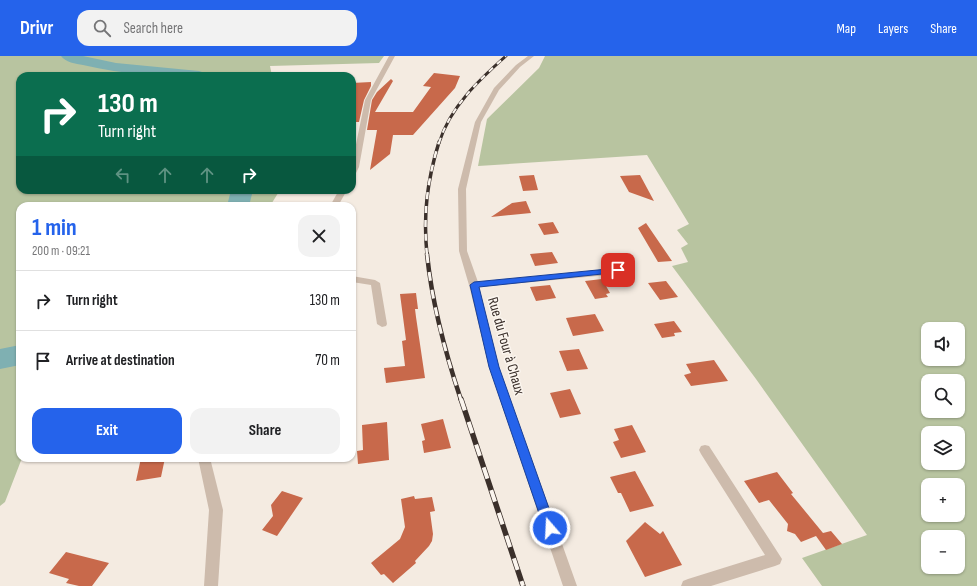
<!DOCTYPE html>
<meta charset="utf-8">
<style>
body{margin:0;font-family:"Sofia Sans Condensed",sans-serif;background:#f2f2f2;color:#202124;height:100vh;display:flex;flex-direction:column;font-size:15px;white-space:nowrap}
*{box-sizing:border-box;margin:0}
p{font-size:13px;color:#757577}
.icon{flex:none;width:22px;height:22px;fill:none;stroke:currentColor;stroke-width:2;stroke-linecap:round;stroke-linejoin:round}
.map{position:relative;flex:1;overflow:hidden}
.drawer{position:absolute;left:16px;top:146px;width:340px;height:260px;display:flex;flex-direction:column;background:#fff;border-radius:12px;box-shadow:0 1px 3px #0004}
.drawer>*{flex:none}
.banner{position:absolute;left:16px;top:16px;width:340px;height:122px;border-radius:12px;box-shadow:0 1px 3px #0004;background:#0b6e4f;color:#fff;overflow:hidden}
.fabs{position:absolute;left:921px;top:266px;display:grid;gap:8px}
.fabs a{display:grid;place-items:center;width:44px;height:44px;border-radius:8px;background:#fff;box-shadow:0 1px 3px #0004;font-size:20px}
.pin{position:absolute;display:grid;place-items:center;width:34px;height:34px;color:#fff;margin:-17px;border-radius:8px;box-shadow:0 2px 6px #0006}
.me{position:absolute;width:44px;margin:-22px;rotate:341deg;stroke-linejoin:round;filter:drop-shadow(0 0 3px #0008)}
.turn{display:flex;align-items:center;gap:14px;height:84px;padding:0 16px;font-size:18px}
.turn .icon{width:52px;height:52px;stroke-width:2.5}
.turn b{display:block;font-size:28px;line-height:34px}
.lanes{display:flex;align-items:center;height:38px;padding:0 16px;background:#0003;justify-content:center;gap:20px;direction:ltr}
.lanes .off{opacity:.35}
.round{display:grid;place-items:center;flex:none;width:42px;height:42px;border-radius:12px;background:#f2f2f2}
.summary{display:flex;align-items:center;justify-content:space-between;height:68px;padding:0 16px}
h1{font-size:24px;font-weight:700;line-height:30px;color:#2563eb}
.button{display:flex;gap:8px;margin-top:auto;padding:8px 16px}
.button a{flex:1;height:46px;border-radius:12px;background:#2563eb;color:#fff;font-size:16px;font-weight:700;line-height:46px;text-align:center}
.button a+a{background:#f2f2f2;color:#202124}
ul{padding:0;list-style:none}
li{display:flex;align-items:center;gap:12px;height:60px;padding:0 16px;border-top:1px solid #e0e0e0}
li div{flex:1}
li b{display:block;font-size:15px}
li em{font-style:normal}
header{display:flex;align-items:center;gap:24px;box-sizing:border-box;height:56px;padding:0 20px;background:#2563eb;color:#fff}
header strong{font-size:19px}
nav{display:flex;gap:22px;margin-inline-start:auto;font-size:14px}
.search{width:280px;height:36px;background:#f2f2f2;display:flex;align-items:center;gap:10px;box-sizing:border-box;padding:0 14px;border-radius:12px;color:#757577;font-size:15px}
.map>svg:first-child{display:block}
.green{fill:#b8c4a0;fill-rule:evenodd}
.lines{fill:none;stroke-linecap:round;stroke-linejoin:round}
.river{fill:#7fb0b2;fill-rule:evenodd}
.building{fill:#c8694b}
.minor{fill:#cdbbac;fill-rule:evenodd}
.rail-far3-casing{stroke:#3b302b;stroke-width:3}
.rail-far2-casing{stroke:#3b302b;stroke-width:3.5}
.rail-far1-casing{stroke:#3b302b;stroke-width:4.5}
.rail-casing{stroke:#3b302b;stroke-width:5.5}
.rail-far3{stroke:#fbf5ee;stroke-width:2;stroke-dasharray:5.5;stroke-linecap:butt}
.rail-far2{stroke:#fbf5ee;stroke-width:2.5;stroke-dasharray:7;stroke-linecap:butt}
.rail-far1{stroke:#fbf5ee;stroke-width:3;stroke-dasharray:9;stroke-linecap:butt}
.rail{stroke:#fbf5ee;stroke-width:4;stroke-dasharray:12;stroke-linecap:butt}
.route{fill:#2563eb;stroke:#184099}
.labels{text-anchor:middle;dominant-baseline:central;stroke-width:3;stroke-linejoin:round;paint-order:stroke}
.street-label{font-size:15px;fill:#3b302b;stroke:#fbf5ee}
</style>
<header>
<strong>Drivr</strong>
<div class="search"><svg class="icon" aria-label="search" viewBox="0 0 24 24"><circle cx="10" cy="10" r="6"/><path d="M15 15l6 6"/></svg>Search here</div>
<nav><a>Map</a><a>Layers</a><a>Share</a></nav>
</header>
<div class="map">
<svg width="977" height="530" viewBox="0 0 977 530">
<rect width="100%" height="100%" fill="#f4ebe1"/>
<path class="green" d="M0,0H384L379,7L270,10L272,20H20V134H280L270,150H20V402H22L5,446L0,450Z
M545,0H977V530H822L802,502L867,479L756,323L672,210L688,206L681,192L688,188L677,174L689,168L647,99L478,110L487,63L539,12ZM928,273H958V303H928ZM928,325H958V355H928ZM928,377H958V407H928ZM928,429H958V459H928ZM928,481H958V511H928Z"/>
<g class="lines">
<path class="river" d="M61,0H83L116,7L199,15L205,17L207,20C165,20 124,19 83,9C76,8 65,6 61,0Z
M231,134H253L249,150H227Z
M20,289V309L0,313V293Z"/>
</g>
<path class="building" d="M434,17L460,20L455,32L413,79H393L390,98L370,114L377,74H367L372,44L377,36L391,23L393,25L375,56H413L431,31L423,30Z
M371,26V30L364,44L359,66H352V27Z
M534,119L538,134L523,135L519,120Z
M640,119L654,145L629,136L620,120Z
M526,145L531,157L491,161L512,147Z
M553,166L559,177L544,179L538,168Z
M646,167L672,205L658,206L638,172Z
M552,196L558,207L535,210L530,198Z
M602,223L610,237L606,238L608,241L595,243L585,225Z
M666,225L678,241L660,244L648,227Z
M550,229L556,242L536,245L530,231Z
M416,237L418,253H415L416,261L425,322L386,327L384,312L405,310L402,285L406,284L400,238Z
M595,258L604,275L573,280L566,262Z
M674,265L682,276L674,277L675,280L662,282L654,268Z
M579,293L588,313L567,315L559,295Z
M714,304L728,325L691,330L684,319L691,317L686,308Z
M570,333L581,358L560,362L550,337Z
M443,363L451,392L424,397L422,385L425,384L421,368Z
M387,366L389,404L358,408L357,395L363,394L362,369Z
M632,369L646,396L621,402L613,386L619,384L614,373Z
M141,402H165L161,421L136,425Z
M635,415L654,450L630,456L621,437H618L610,421Z
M777,416L793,437L791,438L823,477L831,475L842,488L826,494L816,480L801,486L795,478L787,475L788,468L769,444L759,447L744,425Z
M282,435L303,442L277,480L262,474L273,460L271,449Z
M414,440L415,443L432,441L435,455L430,456L433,478L432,485L429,490L415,505L416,507L393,527L384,518L381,519L371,507L400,483L405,471L401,443Z
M645,466L660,478L663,475L682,509L645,521L626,485Z
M66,496L109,507L92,530H79L66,527L69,523L49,517Z"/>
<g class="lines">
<path class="minor" d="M389,0H395L371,44L359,111L355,119H352V108L365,44Z
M528,0H534L520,11L499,34L481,66L466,133L467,195L478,226L619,212L624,215L619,218L479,231L499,311L577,530H563L489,311L469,229L459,195L458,133L475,66L494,32L516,9Z
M339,134H347L338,150H330Z
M352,220L375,224L380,227L387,268L386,270L382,271L377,268L371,229L352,226Z
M705,389L709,390L782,503L780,508L775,510L711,530H681L683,525L688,523L765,499L701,398L699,394L701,390Z
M198,402H210L223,454L218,530H204L209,454Z"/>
<defs>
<path id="rail-far3" d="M439,87C450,51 479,24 506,0"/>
<path id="rail-far2" d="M427,199C423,159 427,125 439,86"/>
<path id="rail-far1" d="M427,198C432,248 445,296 461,344"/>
<path id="rail" d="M461,343L523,530"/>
</defs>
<use href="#rail-far3" class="rail-far3-casing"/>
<use href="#rail-far2" class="rail-far2-casing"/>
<use href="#rail-far1" class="rail-far1-casing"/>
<use href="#rail" class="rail-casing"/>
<use href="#rail-far3" class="rail-far3"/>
<use href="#rail-far2" class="rail-far2"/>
<use href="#rail-far1" class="rail-far1"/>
<use href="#rail" class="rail"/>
</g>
<path class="route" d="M618,212L623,214L621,216L479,231L499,311L556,472L554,476L550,477L545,476L544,472L489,311L470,229L474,226Z"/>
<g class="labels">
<g class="street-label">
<text transform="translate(506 290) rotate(74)">Rue du Four à Chaux</text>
</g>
</g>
</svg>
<div class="fabs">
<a><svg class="icon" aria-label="sound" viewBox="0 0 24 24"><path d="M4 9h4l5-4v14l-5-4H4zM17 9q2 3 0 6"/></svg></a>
<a><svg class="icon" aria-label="search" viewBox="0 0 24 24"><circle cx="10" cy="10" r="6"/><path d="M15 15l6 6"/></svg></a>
<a><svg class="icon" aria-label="layers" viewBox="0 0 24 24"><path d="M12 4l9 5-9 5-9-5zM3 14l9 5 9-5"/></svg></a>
<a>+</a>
<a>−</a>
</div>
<div class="pin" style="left:618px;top:214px;background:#d93025"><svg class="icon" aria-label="arrive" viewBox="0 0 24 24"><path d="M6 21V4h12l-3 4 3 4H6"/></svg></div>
<svg class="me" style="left:550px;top:472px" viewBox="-20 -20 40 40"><circle r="17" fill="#2563eb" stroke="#fff" stroke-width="3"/><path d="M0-11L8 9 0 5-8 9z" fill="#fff"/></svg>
<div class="banner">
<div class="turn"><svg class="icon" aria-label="right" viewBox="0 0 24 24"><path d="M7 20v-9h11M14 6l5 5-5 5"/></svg><div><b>130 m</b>Turn right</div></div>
<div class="lanes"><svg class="icon off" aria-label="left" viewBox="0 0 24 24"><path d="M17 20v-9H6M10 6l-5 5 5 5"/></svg><svg class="icon off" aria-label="ahead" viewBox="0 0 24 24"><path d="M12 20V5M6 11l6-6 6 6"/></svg><svg class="icon off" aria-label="ahead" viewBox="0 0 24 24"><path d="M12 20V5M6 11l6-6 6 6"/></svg><svg class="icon" aria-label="right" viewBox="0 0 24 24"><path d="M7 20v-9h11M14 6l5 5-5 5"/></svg></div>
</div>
<section class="drawer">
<div class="summary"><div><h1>1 min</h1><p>200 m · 09:21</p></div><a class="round"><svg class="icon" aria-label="close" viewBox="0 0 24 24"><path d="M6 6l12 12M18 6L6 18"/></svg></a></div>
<ul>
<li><svg class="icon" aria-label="right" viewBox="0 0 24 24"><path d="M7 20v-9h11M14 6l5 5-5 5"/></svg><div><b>Turn right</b></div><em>130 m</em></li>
<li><svg class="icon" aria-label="arrive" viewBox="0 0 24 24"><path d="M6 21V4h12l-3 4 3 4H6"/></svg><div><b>Arrive at destination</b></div><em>70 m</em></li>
</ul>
<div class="button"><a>Exit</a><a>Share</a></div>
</section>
</div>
